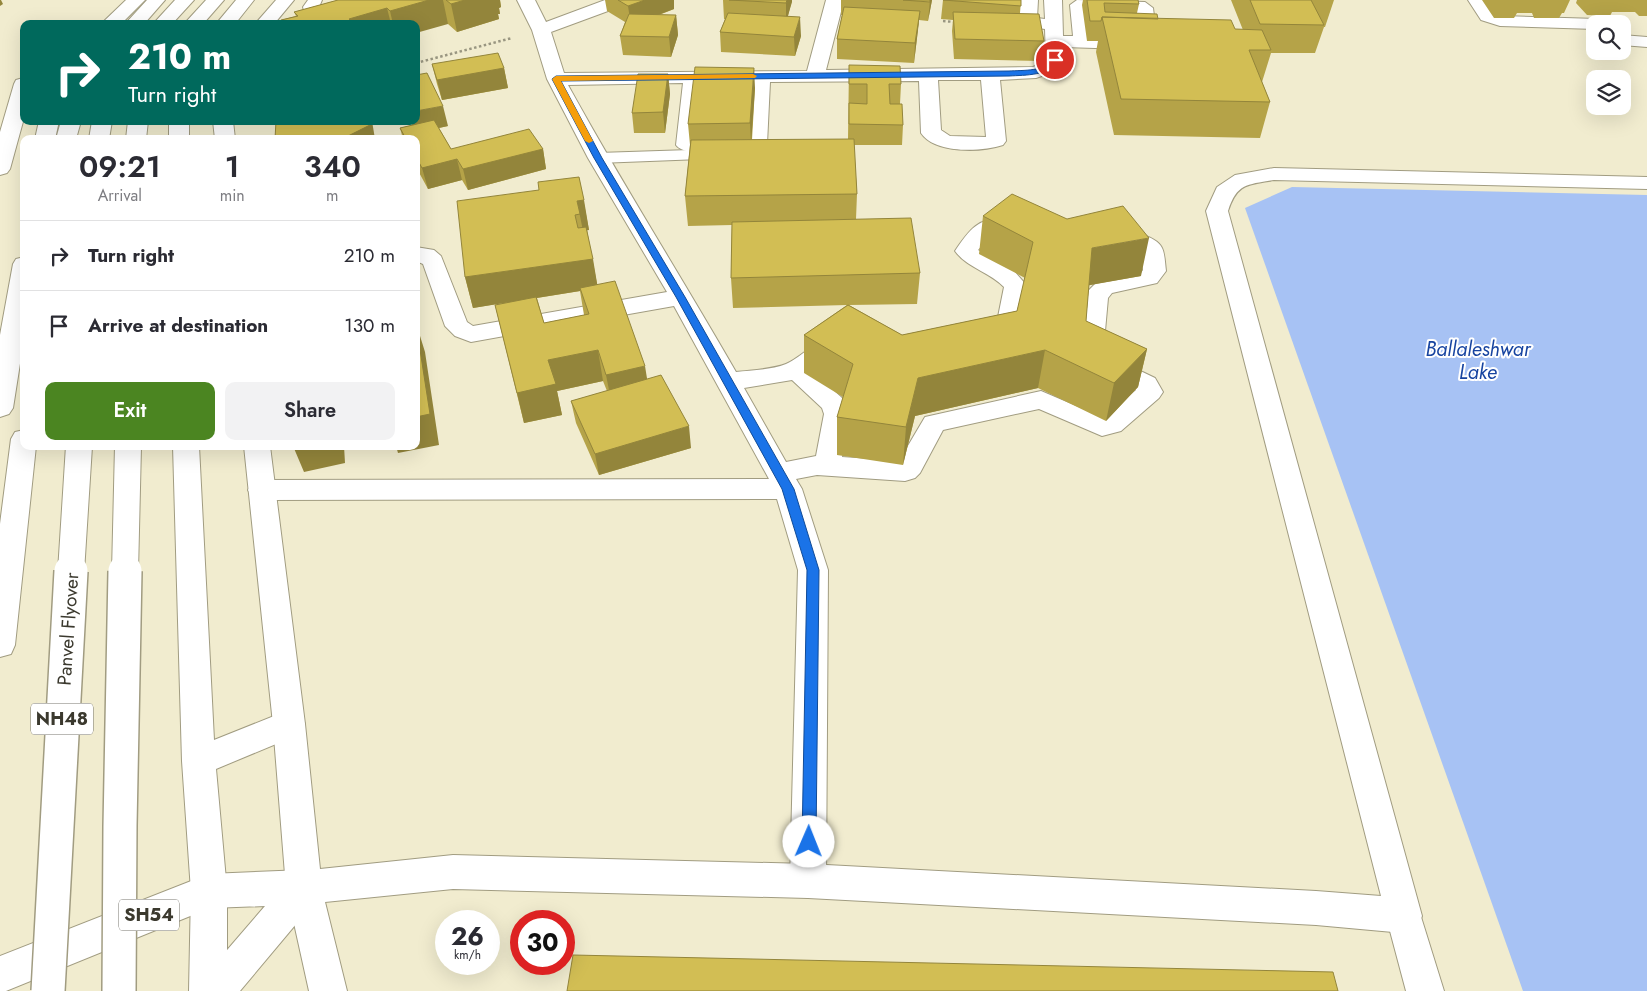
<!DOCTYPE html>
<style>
body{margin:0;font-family:Jost,sans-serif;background:#f2f2f3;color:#2b2b33;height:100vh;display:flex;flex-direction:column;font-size:19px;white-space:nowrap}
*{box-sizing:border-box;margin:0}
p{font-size:16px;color:#7c7c81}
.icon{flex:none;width:28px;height:28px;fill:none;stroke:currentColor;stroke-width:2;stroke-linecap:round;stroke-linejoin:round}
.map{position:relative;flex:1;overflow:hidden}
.drawer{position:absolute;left:20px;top:135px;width:400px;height:315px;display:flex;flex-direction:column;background:#fff;border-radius:10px;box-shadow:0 5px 20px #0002}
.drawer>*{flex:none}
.banner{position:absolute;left:20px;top:20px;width:400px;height:105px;border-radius:10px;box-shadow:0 5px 20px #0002;background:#00695c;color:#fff;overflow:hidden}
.buttons{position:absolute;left:1586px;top:15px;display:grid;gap:10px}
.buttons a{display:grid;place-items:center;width:45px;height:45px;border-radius:10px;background:#fff;box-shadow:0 5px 20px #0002;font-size:25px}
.speed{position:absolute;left:435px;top:910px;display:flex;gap:10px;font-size:25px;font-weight:700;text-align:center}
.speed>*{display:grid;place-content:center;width:65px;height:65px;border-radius:50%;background:#fff;box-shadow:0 5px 20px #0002;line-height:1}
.speed small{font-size:12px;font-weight:400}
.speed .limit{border:8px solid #d22;background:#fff;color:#111}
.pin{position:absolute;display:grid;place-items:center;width:42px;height:42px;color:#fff;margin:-21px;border:2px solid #fff;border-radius:50%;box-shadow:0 1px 5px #0007}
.me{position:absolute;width:55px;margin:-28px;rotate:1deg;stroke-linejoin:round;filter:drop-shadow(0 0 4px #0008)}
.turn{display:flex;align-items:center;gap:18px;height:105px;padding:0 25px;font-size:22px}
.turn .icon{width:65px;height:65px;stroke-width:2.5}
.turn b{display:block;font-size:35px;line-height:42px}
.eta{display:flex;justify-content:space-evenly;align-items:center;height:85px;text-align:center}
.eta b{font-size:30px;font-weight:600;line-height:35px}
.primary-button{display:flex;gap:10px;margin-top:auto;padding:10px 25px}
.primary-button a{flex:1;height:58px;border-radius:10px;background:#4b8521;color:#fff;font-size:20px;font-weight:600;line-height:58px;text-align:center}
.primary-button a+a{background:#f2f2f3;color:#2b2b33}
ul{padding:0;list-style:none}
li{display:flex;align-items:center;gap:15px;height:70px;padding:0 25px;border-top:1px solid #e1e1e2}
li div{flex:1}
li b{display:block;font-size:19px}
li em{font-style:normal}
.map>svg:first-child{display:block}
.water{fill:#a7c2f4}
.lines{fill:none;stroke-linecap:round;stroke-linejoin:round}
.lane-casing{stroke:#a19c81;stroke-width:2}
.street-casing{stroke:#a19c81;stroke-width:2}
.secondary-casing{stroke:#a19c81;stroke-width:2}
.primary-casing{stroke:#a19c81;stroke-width:2}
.highway-casing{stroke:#a19c81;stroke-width:2}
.path{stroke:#999681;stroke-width:2.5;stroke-dasharray:2.5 2.5;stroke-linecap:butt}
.lane{fill:#fff;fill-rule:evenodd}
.street{fill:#fff;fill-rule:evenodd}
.secondary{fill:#fff;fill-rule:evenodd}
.primary{fill:#fff;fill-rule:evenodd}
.highway{fill:#fff;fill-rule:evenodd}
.highway-bridge-far1-casing{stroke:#a19c81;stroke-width:28;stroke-linecap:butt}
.highway-bridge-casing{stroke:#a19c81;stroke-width:36;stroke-linecap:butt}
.highway-bridge-far1{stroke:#fff;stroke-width:26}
.highway-bridge{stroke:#fff;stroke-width:33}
.wall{fill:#b5a348;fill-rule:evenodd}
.shaded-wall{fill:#93853b}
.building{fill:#d2be54;stroke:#93853b}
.route{fill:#1a73e8;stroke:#114b97}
.slow{fill:#f59e0b}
.labels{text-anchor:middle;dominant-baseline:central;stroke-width:4;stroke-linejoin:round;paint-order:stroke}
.shield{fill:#fff;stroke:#76746d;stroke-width:1}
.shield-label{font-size:18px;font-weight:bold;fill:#3b392e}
.street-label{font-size:19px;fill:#3b392e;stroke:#fff}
.water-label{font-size:20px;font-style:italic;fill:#1744a0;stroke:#fff}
</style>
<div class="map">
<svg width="1647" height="991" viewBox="0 0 1647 991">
<rect width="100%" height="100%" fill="#f1eccf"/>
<path class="water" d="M1292,187L1647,195V991H1523L1245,208Z"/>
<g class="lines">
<defs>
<path id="lane" d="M308,0H322L319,7L322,21L320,24H308L303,7Z
M721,149L727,150L730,154L727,158L598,163L592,162L589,158L592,154L598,153Z"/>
<path id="street" d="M517,0H535L546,22L605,0H630L627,4L551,32L564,73L807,71L826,0H844L826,70L1033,67L1045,62L1046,60L1045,29L1022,26L1019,22L1020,0H1038L1037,18L1045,19L1044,0H1062L1063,36H1073L1070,5L1077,0L1145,2L1153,8L1155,24C1167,28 1167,33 1170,44L1167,48L1157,50L1064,47V60L1059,70L1036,78L1000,80L1006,141L1003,145C981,152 935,154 921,133L919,81L770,82L767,144L760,151L753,153C736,153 685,158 676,145L683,83L568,85C621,182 681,276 736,372C751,370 771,370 786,364C805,356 821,332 844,338L847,344L844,350L812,371L842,398L850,414L842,457L899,461L925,417L1041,391L1104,418L1136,390L1090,369L1078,356L1084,296L1088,291L1096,283L1141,273L1143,270L1140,251L1127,244L1104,240L1101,235L1104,230C1117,227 1156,234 1162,248C1165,254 1165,264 1166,271L1157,283L1112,293L1108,298L1103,353L1155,378L1163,392L1159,398L1121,431L1102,436L1039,409L943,430L920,473L915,478L905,481L817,475L796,479L802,489L828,570L826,881L821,893L808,898L795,893L790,881L798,570L777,499L262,500L252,497L248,490L252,483L262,480L769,479L674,306L471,342L455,336L445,326L423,264L416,261V247L434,250L441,256L467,322L473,326L667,292L588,158L547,79L532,30ZM1088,9L1136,11C1138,24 1137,29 1150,34L1151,39L1091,37ZM938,80H981L986,137L950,136L941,130ZM751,82L747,141H696L702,83ZM792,380L822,408L824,414L816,456L786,462L744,388Z
M1468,0H1486L1493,12L1502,16L1597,19L1603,20L1606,24H1595V29L1500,26L1481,20Z
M1622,35L1647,37V47L1622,45Z
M23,78L24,118L10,169L7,173L0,175V132L14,84L16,80Z
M1006,217L1025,219L1028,224L1025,229L994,232L978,250L1014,271L1028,287L1017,341C1011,351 1000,354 988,351L985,345L988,339L994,337L1004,287C990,272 967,268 955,251C970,229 978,218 1006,217Z
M1404,899L1417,904L1444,991H1406L1386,916L1391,904Z"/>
<path id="secondary" d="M126,0H145L121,24H101Z
M276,0H294L274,24H255Z
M39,121H59L55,139H35Z
M213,121H233L235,139H215Z
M1274,168L1647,177V189L1274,180C1247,185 1237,183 1228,211L1422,916L1417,928L1404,933L1316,925L808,898L453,889L325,902L347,991H309L286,887L273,724L244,446H270L305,724L320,869L453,855L808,864L1316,891L1381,896L1206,211L1217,187L1235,175Z
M24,257V338L13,408L9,414L0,417V335L13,264L16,259Z"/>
<path id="primary" d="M304,870L317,875L322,887L317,899L240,991H197L203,978L265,906L210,908L6,991H0V956L209,874Z"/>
<path id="highway" d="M147,0H165L144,24H125Z
M175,0H194L172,24H153Z
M206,0H224L203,24H184Z
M236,0H254L235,24H216Z
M61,121H81L76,139H56Z
M92,121H112L109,139H89Z
M128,121H148L146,139H126Z
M169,121H189V139H169Z
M24,430V446H36L15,645L11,654L0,657V524L11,439L15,432Z
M173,446H199L214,740L289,710L300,714L305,724L300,734L216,769L227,891V991H189L191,891L182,761Z"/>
</defs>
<use href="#lane" class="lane-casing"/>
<use href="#street" class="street-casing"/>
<use href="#secondary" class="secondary-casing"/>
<use href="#primary" class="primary-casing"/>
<use href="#highway" class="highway-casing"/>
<path class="path" d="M943,21L955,22
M416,63L512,38"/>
<use href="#lane" class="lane"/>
<use href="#street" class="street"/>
<use href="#secondary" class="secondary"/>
<use href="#primary" class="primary"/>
<use href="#highway" class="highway"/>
<defs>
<path id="highway-bridge-far1" d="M71,572L79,446
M125,572L128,446"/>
<path id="highway-bridge" d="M48,991L71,571
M119,991L120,826L125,571"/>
</defs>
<use href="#highway-bridge-far1" class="highway-bridge-far1-casing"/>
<use href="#highway-bridge" class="highway-bridge-casing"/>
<use href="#highway-bridge-far1" class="highway-bridge-far1"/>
<use href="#highway-bridge" class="highway-bridge"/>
</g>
<path class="wall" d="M338,0H500L501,7L499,8L500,14H498L499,19L457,32L448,24H282L281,20L296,16L294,12Z
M605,0H674V9L659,15H676L678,35L671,57L623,55L620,36L625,22L607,11Z
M723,0H792L788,16L801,36L795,56L721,52L720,32L725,19H724Z
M841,0H932L928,21L919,20L914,63L837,59V39L842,15H841Z
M943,0H1021L1020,13L1044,41L1041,61L954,59L952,31L953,20L941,19Z
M1083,0H1138L1139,4L1137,13L1158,19L1235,29L1243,30L1231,0H1334L1325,27H1324L1315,53H1271L1262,82L1270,102L1260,138L1114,135L1096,52L1098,41H1087L1082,5Z
M1482,0H1570L1564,13H1562L1559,18H1534L1532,13H1517L1514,18H1494Z
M1577,0H1647V16H1639L1635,12H1612L1610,16L1587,15L1576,3Z
M432,64L504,68L508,88L442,100L437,84Z
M849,65L901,84L900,104L903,125L902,145H854L857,194L856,219L920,273L917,304L849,305L902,335L1017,311L1025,278L979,254L983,216L1141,276L1089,285L1086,321L1147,349L1138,387L1106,421L1038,388L915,416L903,465L837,455V417L843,397L804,373V335L847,305L733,308L731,278L732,225L688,226L685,196L690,145L688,124L755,88L752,140L848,139Z
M668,74L670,94L665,133H634L632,113Z
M410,121H416L448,126L439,128L451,149H543L546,169L468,190L462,180L428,189L416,167V139H403L400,128L412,125Z
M579,177L589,230H587L597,284L647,379L691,448L599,475L576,423L571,401L607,391L603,381L557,391L562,415L524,423L495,305L503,303L473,308L465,277L539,190ZM580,291L584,315L544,323L537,298Z"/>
<path class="shaded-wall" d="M0,0H1L3,4L0,6Z
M429,0H443L448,24L416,33V24H393L390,11Z
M465,0H500L501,7L499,8L500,14H498L499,19L457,32L451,4Z
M645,0H674V9L631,25L628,6Z
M787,0H792V2L786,22V3Z
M930,0H932L928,21Z
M387,8L391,24H343L349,19Z
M920,11L918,30L914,63L915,43Z
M676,15L678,35L671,57L669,37Z
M800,17L801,36L795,56L794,37Z
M504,68L508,88L442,100L437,80Z
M754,68L755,88L751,144L750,123Z
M668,74L670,94L665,133L663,112Z
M443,106L448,126L415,133L412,121H416V111Z
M369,121H372L375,139H335Z
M543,149L546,169L468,190L463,169Z
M457,159L462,180L428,189L422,168Z
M584,200L589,230L583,231L577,201Z
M1149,238L1141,276L1085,286L1092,248Z
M593,259L598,289L580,288V291L473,308L465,277Z
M416,323L425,352L439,445L398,453L396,446H416Z
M1147,349L1138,387L1106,421L1114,383Z
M598,350L603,381L557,391L562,415L524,423L517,393L548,360Z
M1045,350L1038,388L915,416L903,465L906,427L918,378Z
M645,366L650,397L612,405L606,375Z
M689,426L691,448L599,475L595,454Z
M293,446H344L345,463L304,472Z"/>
<path class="building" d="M338,0H429L390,11L387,8L349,19L352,22L343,24H284L281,20L298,16L294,12Z
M446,0H465L451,4Z
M618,0H645L628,6Z
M729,0H787L786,3Z
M903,0H930V2Z
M943,0H1021V6Z
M1087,0H1138L1139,4L1104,3L1105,12L1157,14L1158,19L1102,17L1101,21H1090Z
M1250,0H1311L1324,25L1260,24Z
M844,7L920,11L915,43L837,39Z
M953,12L1039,14L1044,41L955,39Z
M728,13L800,17L794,37L720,32Z
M629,14L676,15L669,37L620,36Z
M1102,17L1231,20L1235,29L1262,30L1271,50H1249L1270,102L1121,99Z
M498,53L504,68L437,80L432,64Z
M849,65L900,66L901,84H889L890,104H902L903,125L849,124V103L867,104V84H849Z
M695,67L754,68L750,123L688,124Z
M427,73L443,106L416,111V75Z
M638,74H668L663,112L632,113Z
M434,120L451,149L529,129L543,149L463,169L457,159L422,168L416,157V139H406L400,128Z
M276,121H369L370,125L346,137L335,139H275Z
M854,139L857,194L685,196L691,140Z
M579,177L584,200L577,201L580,214L575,215L578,228L586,227L593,259L465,277L457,201L539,190L538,182Z
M1012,194L1067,219L1123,206L1149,238L1092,248L1086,321L1147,349L1114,383L1045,350L918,378L906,427L837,417L853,364L804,335L848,305L902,335L1017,311L1033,242L983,216Z
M911,218L920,273L731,278L732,222Z
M615,281L645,366L606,375L598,350L548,360L556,384L517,393L495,305L536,297L544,323L589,314L580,288Z
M416,324L430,414L416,417Z
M661,375L689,426L595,454L571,401Z
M573,955L1333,972L1338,991H567Z"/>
<path class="route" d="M1053,59L1059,60C1049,76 1026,75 1009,76L561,81L602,158L685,297L794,489L819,570L816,842L814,847L809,848L804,847L802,842L807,570L782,489L676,297L594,158L552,79L556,76L1009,71C1024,70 1044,72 1053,59Z"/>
<path class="slow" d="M753,74L757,76L755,78L561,81L593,141L589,143L585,141L552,79L556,76Z"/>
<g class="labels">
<g class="shield">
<rect x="31" y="703.5" width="62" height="31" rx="4"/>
<rect x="119" y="899.5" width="60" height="31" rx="4"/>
</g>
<g class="shield-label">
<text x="62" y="719">NH48</text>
<text x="149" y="915">SH54</text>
</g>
<g class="street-label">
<text transform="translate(68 629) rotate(-86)">Panvel Flyover</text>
</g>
<g class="water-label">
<text x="1478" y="349">Ballaleshwar<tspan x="1478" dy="23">Lake</tspan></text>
</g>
</g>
</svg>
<div class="buttons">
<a><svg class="icon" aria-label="search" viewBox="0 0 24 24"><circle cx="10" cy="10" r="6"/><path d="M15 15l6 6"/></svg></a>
<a><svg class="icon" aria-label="layers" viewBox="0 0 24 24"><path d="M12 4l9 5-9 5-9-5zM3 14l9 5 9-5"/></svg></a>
</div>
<div class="speed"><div>26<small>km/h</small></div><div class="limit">30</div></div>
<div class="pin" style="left:1055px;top:60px;background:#d93025"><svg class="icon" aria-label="arrive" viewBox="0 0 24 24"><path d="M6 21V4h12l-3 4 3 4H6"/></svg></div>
<svg class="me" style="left:809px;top:842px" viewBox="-20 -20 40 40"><circle r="19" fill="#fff"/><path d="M0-13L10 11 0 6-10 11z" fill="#1a73e8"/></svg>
<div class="banner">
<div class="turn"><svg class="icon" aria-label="right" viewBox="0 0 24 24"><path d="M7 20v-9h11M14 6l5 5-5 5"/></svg><div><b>210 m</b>Turn right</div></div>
</div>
<section class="drawer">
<div class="eta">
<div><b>09:21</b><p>Arrival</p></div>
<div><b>1</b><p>min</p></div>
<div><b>340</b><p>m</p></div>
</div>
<ul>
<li><svg class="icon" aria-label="right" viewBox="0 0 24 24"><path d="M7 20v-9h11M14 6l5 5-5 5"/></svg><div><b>Turn right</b></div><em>210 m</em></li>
<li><svg class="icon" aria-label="arrive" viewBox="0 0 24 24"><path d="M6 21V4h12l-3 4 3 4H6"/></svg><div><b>Arrive at destination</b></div><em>130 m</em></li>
</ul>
<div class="primary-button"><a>Exit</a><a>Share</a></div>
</section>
</div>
